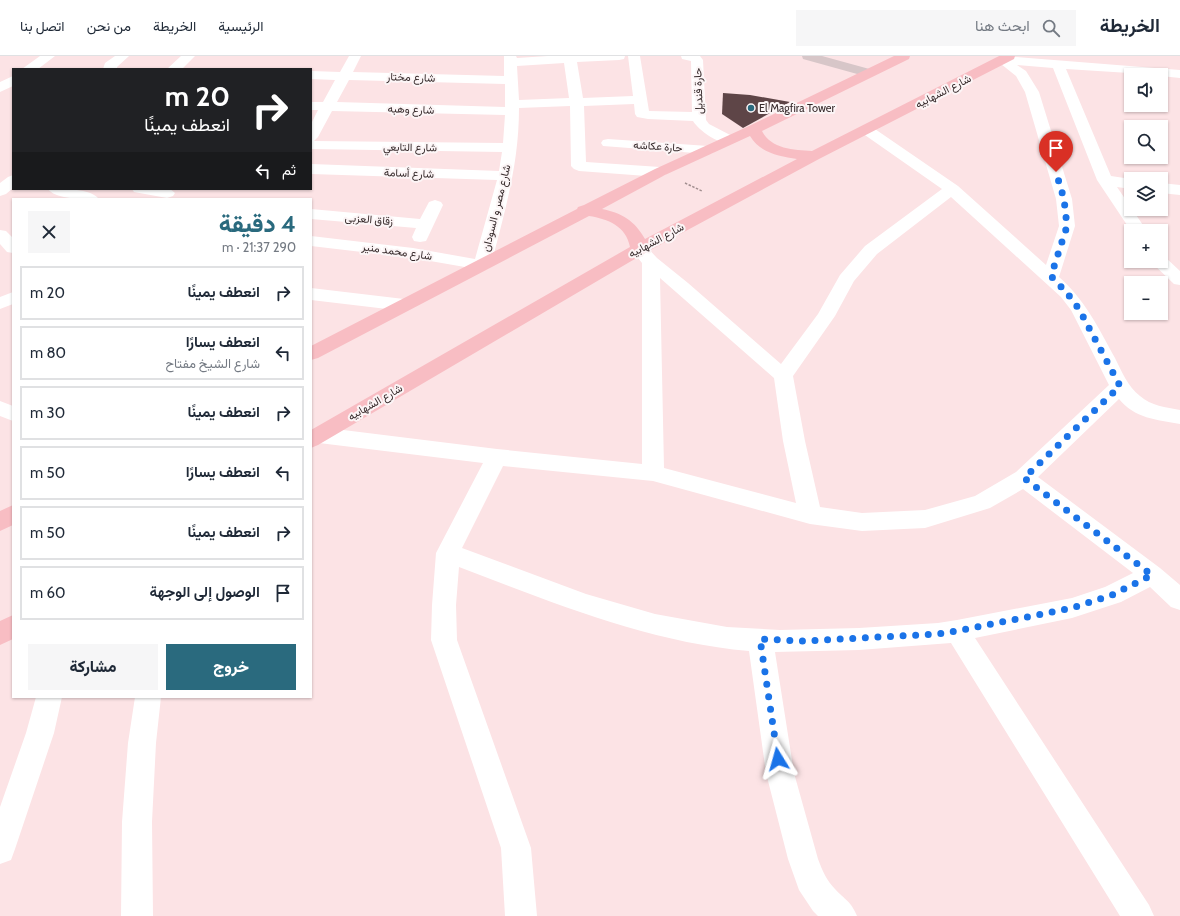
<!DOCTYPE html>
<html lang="ar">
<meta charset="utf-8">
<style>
body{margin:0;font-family:Cabin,Vazirmatn,sans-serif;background:#f6f6f7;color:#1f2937;direction:rtl;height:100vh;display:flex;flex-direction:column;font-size:15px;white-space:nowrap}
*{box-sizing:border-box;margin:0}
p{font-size:13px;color:#747a83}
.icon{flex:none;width:22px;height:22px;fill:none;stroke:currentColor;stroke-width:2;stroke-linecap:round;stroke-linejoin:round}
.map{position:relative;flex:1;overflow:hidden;direction:ltr}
.sheet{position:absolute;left:12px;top:142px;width:300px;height:500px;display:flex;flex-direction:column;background:#fff;border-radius:0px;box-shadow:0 1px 3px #0004;direction:rtl}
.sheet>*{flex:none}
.banner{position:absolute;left:12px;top:12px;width:300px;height:122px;border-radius:0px;box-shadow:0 1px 3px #0004;direction:rtl;background:#202124;color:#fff;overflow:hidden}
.tools{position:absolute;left:1124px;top:12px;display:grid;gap:8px}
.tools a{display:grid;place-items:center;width:44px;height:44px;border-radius:0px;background:#fff;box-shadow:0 1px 3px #0004;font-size:20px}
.pin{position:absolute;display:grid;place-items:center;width:34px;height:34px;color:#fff;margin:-41px -17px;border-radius:50% 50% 50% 0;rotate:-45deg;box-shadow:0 0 4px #0007}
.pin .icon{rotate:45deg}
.me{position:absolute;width:44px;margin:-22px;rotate:352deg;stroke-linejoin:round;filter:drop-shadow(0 0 3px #0008)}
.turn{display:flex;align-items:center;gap:14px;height:84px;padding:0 16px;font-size:18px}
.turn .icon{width:52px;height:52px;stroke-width:2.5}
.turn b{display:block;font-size:28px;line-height:34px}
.then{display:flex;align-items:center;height:38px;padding:0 16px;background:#0003;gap:8px;font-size:15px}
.round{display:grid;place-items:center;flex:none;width:42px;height:42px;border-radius:0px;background:#f6f6f7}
.headline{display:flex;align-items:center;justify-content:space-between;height:68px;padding:0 16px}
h1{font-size:24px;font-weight:800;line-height:30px;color:#2a6a7e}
.button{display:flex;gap:8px;margin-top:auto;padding:8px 16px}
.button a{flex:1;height:46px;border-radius:0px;background:#2a6a7e;color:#fff;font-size:16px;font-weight:800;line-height:46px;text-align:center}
.button a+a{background:#f6f6f7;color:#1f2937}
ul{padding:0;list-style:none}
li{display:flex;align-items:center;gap:12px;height:54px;margin:0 8px 6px;padding:0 8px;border:2px solid #e0e1e3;border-radius:0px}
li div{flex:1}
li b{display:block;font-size:15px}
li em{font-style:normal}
header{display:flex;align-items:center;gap:24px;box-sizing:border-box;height:56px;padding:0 20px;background:#fff;border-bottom:1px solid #e0e1e3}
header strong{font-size:19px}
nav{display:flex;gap:22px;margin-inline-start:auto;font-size:14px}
.search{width:280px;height:36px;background:#f6f6f7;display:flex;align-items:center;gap:10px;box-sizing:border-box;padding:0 14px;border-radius:0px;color:#747a83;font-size:15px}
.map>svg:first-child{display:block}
.building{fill:#5e4547}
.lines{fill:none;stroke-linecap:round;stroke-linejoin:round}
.path{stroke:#a28f90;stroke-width:1.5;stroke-dasharray:2.5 1.5;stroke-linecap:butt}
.street{fill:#fff;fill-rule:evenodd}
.secondary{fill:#d7c6c8;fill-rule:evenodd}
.highway{fill:#f8bdc3;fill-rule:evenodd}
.route{stroke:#1a73e8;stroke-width:7;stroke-dasharray:0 12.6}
.poi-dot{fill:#2a6a7e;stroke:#fcf5f6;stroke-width:1.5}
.labels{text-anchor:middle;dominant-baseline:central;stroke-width:4;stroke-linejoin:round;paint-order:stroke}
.far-street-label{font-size:11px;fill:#362a2b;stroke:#fcf5f6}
.far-poi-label{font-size:11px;fill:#362a2b;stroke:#fcf5f6;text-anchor:start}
</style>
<header>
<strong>الخريطة</strong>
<div class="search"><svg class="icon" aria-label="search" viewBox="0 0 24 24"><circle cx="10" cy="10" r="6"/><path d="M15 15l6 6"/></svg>ابحث هنا</div>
<nav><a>الرئيسية</a><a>الخريطة</a><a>من نحن</a><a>اتصل بنا</a></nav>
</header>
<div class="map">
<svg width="1180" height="860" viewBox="0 0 1180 860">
<rect width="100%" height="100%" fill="#fce3e5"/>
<path class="building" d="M723,37L750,39L790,46L743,72L722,58Z"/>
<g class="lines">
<path class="path" d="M685,127L702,135"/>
<path class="street" d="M40,0H55L38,13H22Z
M115,0H129L117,11V13H103L105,7Z
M181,0H195L182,13H167Z
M349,0H361L353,16L504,20V0H516L517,2L548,0H625L624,3L619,4L577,6L583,42L633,40L628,0H640L649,55L692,56L691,5L682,3L681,0H700L703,4L706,64L709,68L734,81L736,84L734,87C721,90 700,76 693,65L648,63L637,61L635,58L634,48L584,50L586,106L660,111L665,113L668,116L665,119L660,121L579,115L574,113L571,110L570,50L519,52C519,109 505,154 491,209L488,213L482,214L413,202L311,190V180L413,192L475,203L497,124L311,118V108L499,115L502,96L311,93V68L318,54H311V46H323L335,24L311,23V15L340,16ZM564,7L569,42L519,44L517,10ZM349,24L505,28V51L337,46ZM332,55L505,59L503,87L314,85L318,81Z
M1002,0L1180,14V22L1161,20V19L1066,13L1111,120L1131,123V133L1117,131L1147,175H1131L1097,124L1053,12L1017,9L1026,15L1039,36L1072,143L1075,170L1059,221C1085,244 1098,271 1115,302C1121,314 1128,331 1140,340C1151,350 1166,351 1180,354V368C1157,364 1134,362 1119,343L1038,421L1160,512L1180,529V554L1171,551L1150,531L1121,546L1072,562L975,582L1149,849L1154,860H1120L951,587L859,594L775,596L794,717L818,803C822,814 827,825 835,833C845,844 851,845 857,860H818L813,855L799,834L788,803L766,717L749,595C647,586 554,547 459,511L456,549L457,584L531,792L537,860H505L501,792L431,584L432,549L436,497L483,407L319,387L311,383L312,374L319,371L497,393L642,408V207L631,193L633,189L639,188L645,189L657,202L688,227L781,308L818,258L840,219L865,190L942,133L862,77L860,74L862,71L867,70L872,71L958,130L1046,209L1059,170L1056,143L1025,36L1016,20L996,4L997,1ZM951,141L1061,241L1071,254L1109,329L1016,416L975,440L925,454L862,457L820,451L805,385L793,320L835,260L854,225L877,198ZM660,222L774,322L783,385L796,447L664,412ZM503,410L653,425L810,468L862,475L925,472L990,452L1023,433L1133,517L1105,531L1072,542L957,564L938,567L859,572L780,574L727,571L655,558L586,538L462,492Z
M13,20V30L0,36V26Z
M608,83L708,90L713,91L715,94L713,97L708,98L603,90L601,87L603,84Z
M13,119V132L6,138L0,140V127L8,121Z
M1161,127L1180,129V139L1161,137Z
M48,133C61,133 91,132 99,143C86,143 56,144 48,133Z
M132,133H170L175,137L173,140L167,142L134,136Z
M435,144L441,146L443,149L428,181L426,185L420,186L414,185L412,181L416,172L311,163V153L420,163L429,146Z
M0,174L6,175L13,182V197L7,196L0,188Z
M1161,200L1165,201L1180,215V229L1174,228L1150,205H1161Z
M311,232L404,243L410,245L413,249L410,253L404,255L311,244Z
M13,236V248L0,253V241Z
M0,345L13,350V365L0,360Z
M36,641H62L54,677L15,793L11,804L0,808V751L26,677Z
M135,641H161L156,687L152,766L153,860H121L122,766L128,687Z"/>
<path class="secondary" d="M802,0H822L873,14L875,17L873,20L868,21L803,3Z"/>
<path class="highway" d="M894,0H910L909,3L762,75C771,93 794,94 812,95L999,0H1015L1014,3L819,103L645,197L318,389L311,392V374L630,191C626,170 608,163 589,160L318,302L311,304V290L577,153L578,151L584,149L655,113L749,70ZM750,80C760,97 779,100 797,103L645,183C635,165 622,157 602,153L665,119Z
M13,449V469L0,475V455Z
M13,559V583L0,589V565Z"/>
</g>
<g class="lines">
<path class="route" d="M778,703L760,583L803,585L938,578L957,575L1072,552L1112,539L1152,519L1024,422L1120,330L1079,253L1067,237L1051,220L1067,170L1064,143L1056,116"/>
</g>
<circle class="poi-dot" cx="751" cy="52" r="4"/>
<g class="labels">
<g class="far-street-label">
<text transform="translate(411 21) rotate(2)">شارع مختار</text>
<text transform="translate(698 35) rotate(-92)">حارة قنديل</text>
<text transform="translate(943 35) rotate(-27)">شارع الشهابيه</text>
<text transform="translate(411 53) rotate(2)">شارع وهبه</text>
<text transform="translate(658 90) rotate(4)">حارة عكاشه</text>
<text transform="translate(410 91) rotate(1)">شارع التابعي</text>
<text transform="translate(409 117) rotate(2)">شارع أسامة</text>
<text transform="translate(496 152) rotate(-76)">شارع مصر و السودان</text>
<text transform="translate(369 163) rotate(5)">زقاق العزبى</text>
<text transform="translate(656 184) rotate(-28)">شارع الشهابيه</text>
<text transform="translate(397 195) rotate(8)">شارع محمد منير</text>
<text transform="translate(375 346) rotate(-30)">شارع الشهابيه</text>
</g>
<g class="far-poi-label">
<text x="759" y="52">El Magfira Tower</text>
</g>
</g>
</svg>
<div class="tools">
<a><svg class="icon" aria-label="sound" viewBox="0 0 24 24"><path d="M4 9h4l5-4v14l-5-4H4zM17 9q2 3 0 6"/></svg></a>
<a><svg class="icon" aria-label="search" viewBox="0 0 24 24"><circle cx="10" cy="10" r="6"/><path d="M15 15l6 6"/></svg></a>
<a><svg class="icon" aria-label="layers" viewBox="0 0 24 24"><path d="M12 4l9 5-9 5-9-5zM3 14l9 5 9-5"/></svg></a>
<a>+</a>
<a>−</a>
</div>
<div class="pin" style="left:1056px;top:116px;background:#d93025"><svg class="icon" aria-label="arrive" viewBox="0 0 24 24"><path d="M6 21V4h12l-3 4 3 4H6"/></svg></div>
<svg class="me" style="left:778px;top:703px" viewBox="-20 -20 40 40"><path d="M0-17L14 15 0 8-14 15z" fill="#1a73e8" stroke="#fff" stroke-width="4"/></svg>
<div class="banner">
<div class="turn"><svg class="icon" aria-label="right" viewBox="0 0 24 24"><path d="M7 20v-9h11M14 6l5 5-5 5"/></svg><div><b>20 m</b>انعطف يمينًا</div></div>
<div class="then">ثم<svg class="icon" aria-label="left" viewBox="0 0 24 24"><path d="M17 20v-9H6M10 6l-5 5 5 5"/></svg></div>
</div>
<section class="sheet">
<div class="headline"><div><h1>4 دقيقة</h1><p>290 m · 21:37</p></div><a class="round"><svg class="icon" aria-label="close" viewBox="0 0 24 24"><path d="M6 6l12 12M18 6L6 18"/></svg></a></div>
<ul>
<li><svg class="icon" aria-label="right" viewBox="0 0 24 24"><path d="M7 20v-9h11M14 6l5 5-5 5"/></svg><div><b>انعطف يمينًا</b></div><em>20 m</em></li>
<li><svg class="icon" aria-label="left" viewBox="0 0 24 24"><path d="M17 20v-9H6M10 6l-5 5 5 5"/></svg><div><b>انعطف يسارًا</b><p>شارع الشيخ مفتاح</p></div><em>80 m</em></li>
<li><svg class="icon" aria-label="right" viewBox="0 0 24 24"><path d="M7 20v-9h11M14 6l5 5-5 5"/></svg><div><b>انعطف يمينًا</b></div><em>30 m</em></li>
<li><svg class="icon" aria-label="left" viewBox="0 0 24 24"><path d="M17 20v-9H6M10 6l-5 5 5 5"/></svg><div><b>انعطف يسارًا</b></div><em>50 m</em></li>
<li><svg class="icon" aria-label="right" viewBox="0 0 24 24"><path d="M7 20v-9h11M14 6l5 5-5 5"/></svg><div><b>انعطف يمينًا</b></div><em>50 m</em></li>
<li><svg class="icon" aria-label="arrive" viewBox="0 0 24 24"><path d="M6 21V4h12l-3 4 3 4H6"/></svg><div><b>الوصول إلى الوجهة</b></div><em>60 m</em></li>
</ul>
<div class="button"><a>خروج</a><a>مشاركة</a></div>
</section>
</div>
